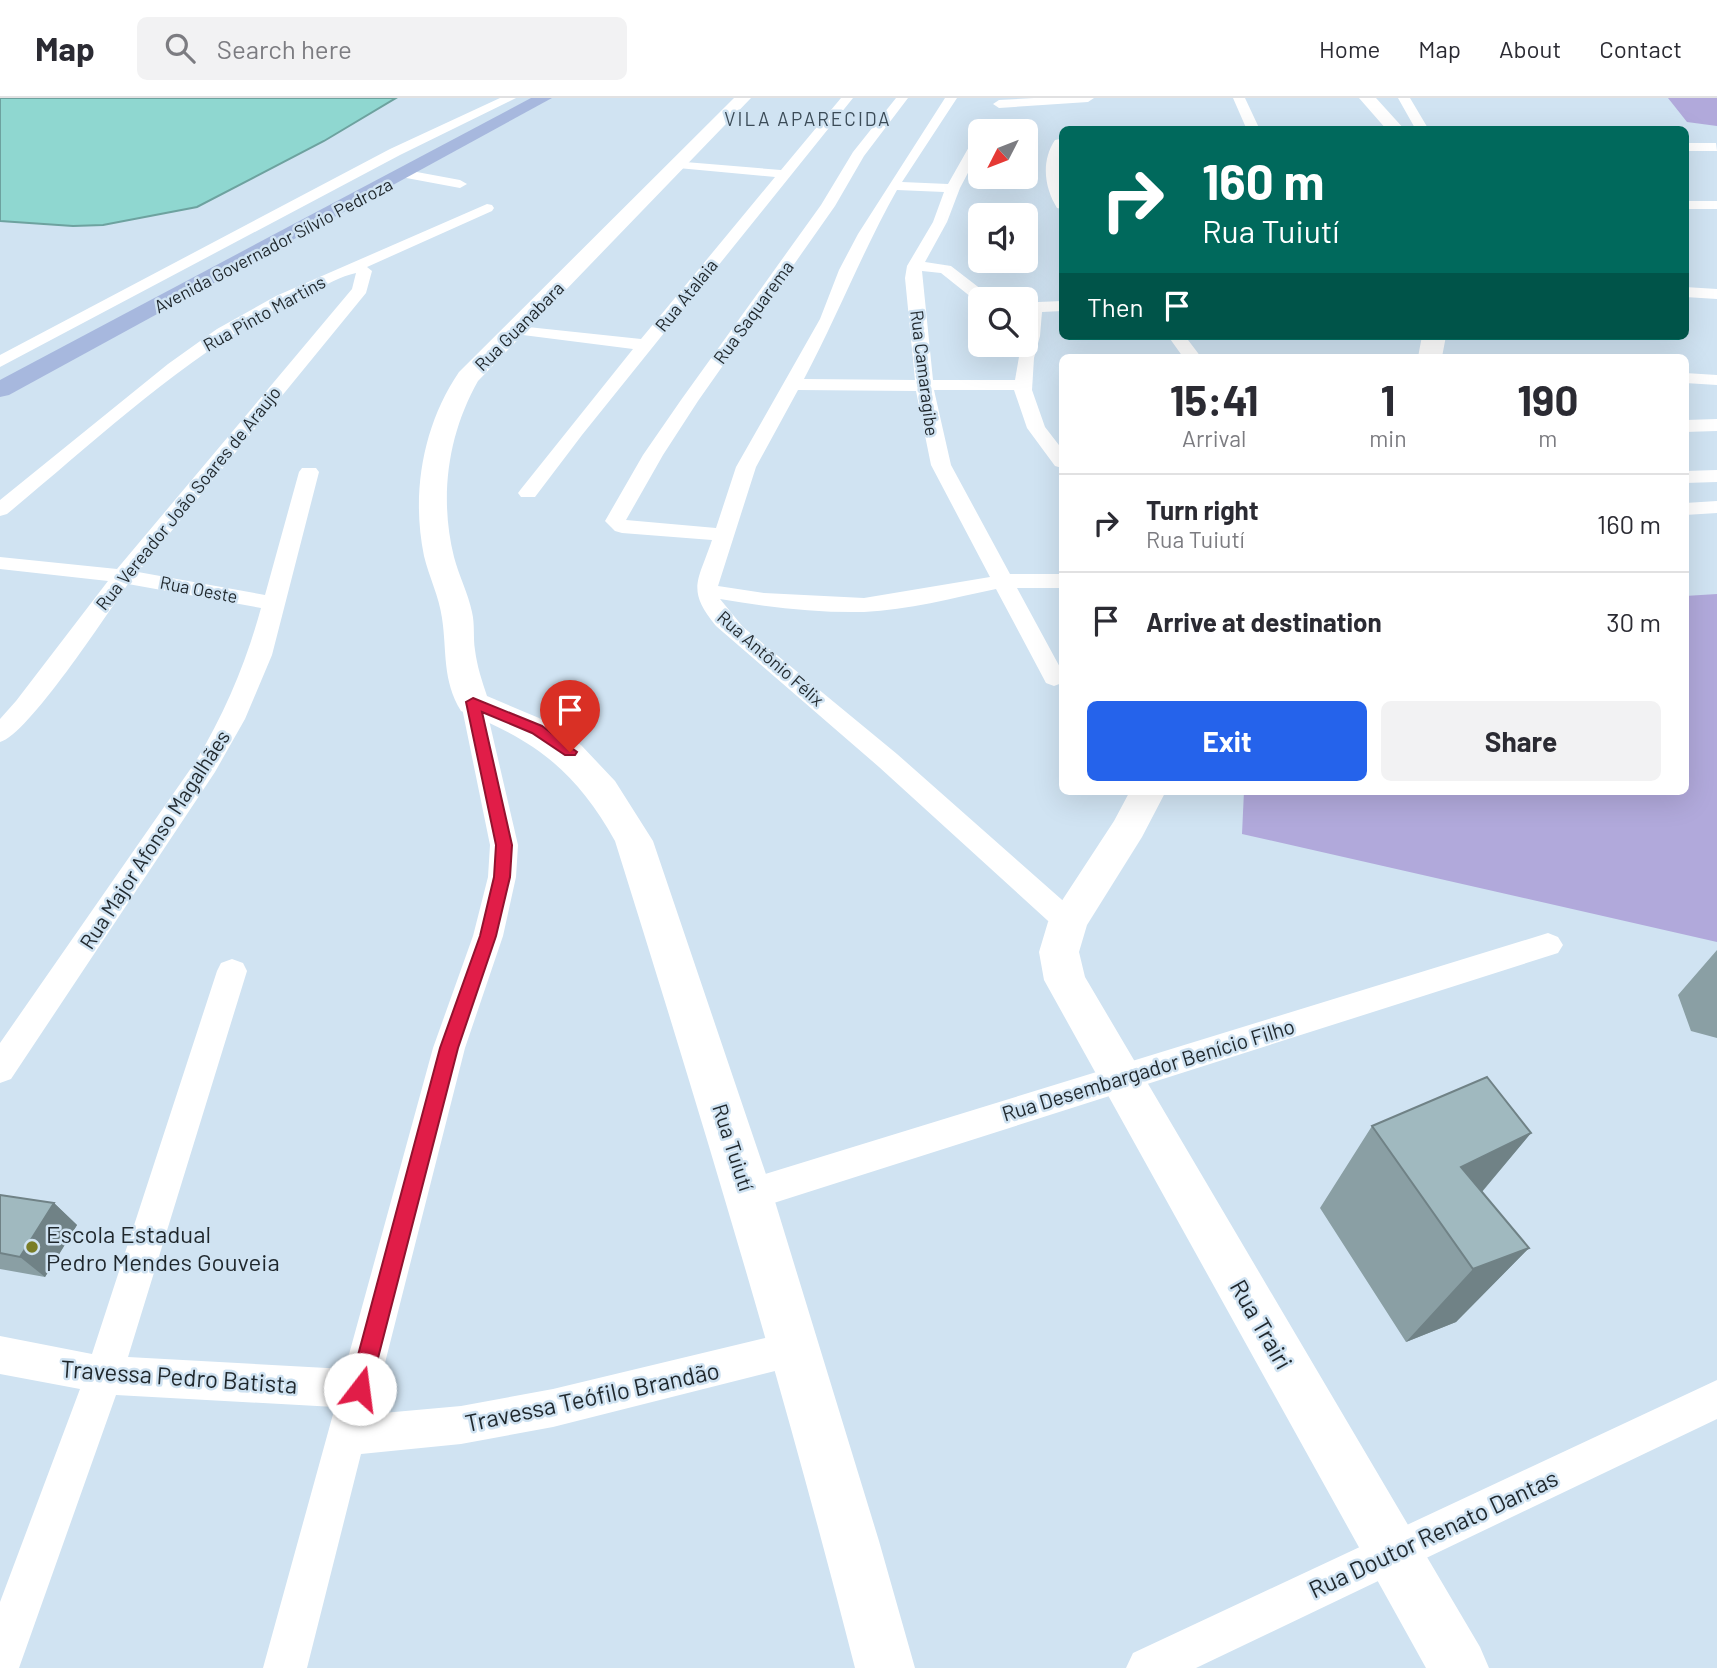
<!DOCTYPE html>
<meta charset="utf-8">
<style>
body{margin:0;font-family:Barlow,sans-serif;background:#f2f2f3;color:#2b2b33;height:100vh;display:flex;flex-direction:column;font-size:26px;white-space:nowrap}
*{box-sizing:border-box;margin:0}
p{font-size:23px;color:#7c7c81}
.icon{flex:none;width:38px;height:38px;fill:none;stroke:currentColor;stroke-width:2;stroke-linecap:round;stroke-linejoin:round}
.map{position:relative;flex:1;overflow:hidden}
.details{position:absolute;left:1059px;top:256px;width:630px;height:441px;display:flex;flex-direction:column;background:#fff;border-radius:10px;box-shadow:0 7px 28px #0002}
.details>*{flex:none}
.guide{position:absolute;left:1059px;top:28px;width:630px;height:214px;border-radius:10px;box-shadow:0 7px 28px #0002;background:#00695c;color:#fff;overflow:hidden}
.needle{width:46px;rotate:228deg}
.buttons{position:absolute;left:968px;top:21px;display:grid;gap:14px}
.buttons a{display:grid;place-items:center;width:70px;height:70px;border-radius:10px;background:#fff;box-shadow:0 7px 28px #0002;font-size:35px}
.pin{position:absolute;display:grid;place-items:center;width:60px;height:60px;color:#fff;margin:-72px -30px;border-radius:50% 50% 50% 0;rotate:-45deg;box-shadow:0 0 7px #0007}
.pin .icon{rotate:45deg}
.me{position:absolute;width:77px;margin:-38px;rotate:15deg;stroke-linejoin:round;filter:drop-shadow(0 0 5px #0008)}
.turn{display:flex;align-items:center;gap:24px;height:147px;padding:0 28px;font-size:32px}
.turn .icon{width:91px;height:91px;stroke-width:2.5}
.turn b{display:block;font-size:49px;line-height:60px}
.then{display:flex;align-items:center;height:66px;padding:0 28px;background:#0003;gap:14px;font-size:26px}
.eta{display:flex;justify-content:space-evenly;align-items:center;height:119px;text-align:center}
.eta b{font-size:42px;font-weight:700;line-height:49px}
.action{display:flex;gap:14px;margin-top:auto;padding:14px 28px}
.action a{flex:1;height:80px;border-radius:10px;background:#2563eb;color:#fff;font-size:28px;font-weight:700;line-height:80px;text-align:center}
.action a+a{background:#f2f2f3;color:#2b2b33}
ul{padding:0;list-style:none}
li{display:flex;align-items:center;gap:21px;height:98px;padding:0 28px;border-top:2px solid #e1e1e2}
li div{flex:1}
li b{display:block;font-size:26px}
li em{font-style:normal}
header{display:flex;align-items:center;gap:42px;box-sizing:border-box;height:98px;padding:0 35px;background:#fff;border-bottom:2px solid #e1e1e2}
header strong{font-size:33px}
nav{display:flex;gap:38px;margin-inline-start:auto;font-size:24px}
.search{width:490px;height:63px;background:#f2f2f3;display:flex;align-items:center;gap:18px;box-sizing:border-box;padding:0 24px;border-radius:10px;color:#7c7c81;font-size:26px}
.map>svg:first-child{display:block}
.forest{fill:#b1a9db}
.water{fill:#8fd7d0;stroke:#6da29f;stroke-width:2}
.lines{fill:none;stroke-linecap:round;stroke-linejoin:round}
.street{fill:#fff;fill-rule:evenodd}
.secondary{fill:#fff;fill-rule:evenodd}
.primary{fill:#a7b8de;fill-rule:evenodd}
.wall{fill:#8a9fa4}
.shaded-wall{fill:#708286}
.building{fill:#a0b9bf;stroke:#708286;stroke-width:2}
.route{fill:#e11d48;stroke:#92132f;stroke-width:2}
.poi-dot{fill:#7a7d26;stroke:#d0e3f2;stroke-width:2.5}
.labels{text-anchor:middle;dominant-baseline:central;stroke-width:5;stroke-linejoin:round;paint-order:stroke}
.far-street-label{font-size:18px;fill:#1f272c;stroke:#d0e3f2}
.far-neighbourhood-label{font-size:19px;letter-spacing:2px;fill:#3b4b57;stroke:#d0e3f2}
.street-label{font-size:21px;fill:#1f272c;stroke:#d0e3f2}
.near-poi-label{font-size:24px;fill:#1f272c;stroke:#d0e3f2;text-anchor:start}
.near-street-label{font-size:24px;fill:#1f272c;stroke:#d0e3f2}
</style>
<header>
<strong>Map</strong>
<div class="search"><svg class="icon" aria-label="search" viewBox="0 0 24 24"><circle cx="10" cy="10" r="6"/><path d="M15 15l6 6"/></svg>Search here</div>
<nav><a>Home</a><a>Map</a><a>About</a><a>Contact</a></nav>
</header>
<div class="map">
<svg width="1717" height="1570" viewBox="0 0 1717 1570">
<rect width="100%" height="100%" fill="#d0e3f2"/>
<path class="forest" d="M1668,0H1717V28L1687,24Z
M1717,496V844L1242,736L1244,693H1685V498Z"/>
<path class="water" d="M0,0H396L324,43L197,109L103,127L73,128L0,123Z"/>
<g class="lines">
<path class="street" d="M500,0H516L400,57L0,269V257L390,51Z
M841,0H853L582,337L535,399H521L518,395L521,391L633,251L515,236L509,235L507,231L509,227L641,241L775,79L678,70L673,69V63L781,72Z
M896,0H908L864,58L835,108L698,303L663,357L626,422L716,430L736,369L820,221L839,172L858,136L945,0H957L902,84L948,86L974,40L980,36V52L960,90L947,124L925,164L951,168L986,195L1020,196L1038,204L1062,203V213L1042,214L1040,238L1034,260L1032,292L1045,329L1062,351V370L1055,368L1027,330L1014,292H934L951,367L1010,476H1062V490H1017L1062,573V585L1054,588L1046,585L996,491C953,500 908,512 864,514C816,515 767,509 720,501L743,529L897,656L1078,816L1082,824L1078,832L1068,835L1058,832L879,669L716,528C686,491 698,484 712,442L622,435L615,433L605,423L643,357L681,302L821,107L853,54ZM897,92L944,94L933,124L907,168L905,180L915,282L804,281C837,219 862,154 897,92ZM922,173L941,175L976,203L1026,201V247H1021L1015,282H933ZM798,292L916,293L931,367L990,479L864,500L764,495L718,488L756,369Z
M1034,0H1094L1088,4L999,10L993,6L999,2Z
M1233,0H1245L1260,32H1247Z
M1398,0H1410L1429,32H1416Z
M1060,41L1062,42L1059,67L1062,111L1057,110C1044,89 1041,63 1055,42Z
M1685,45H1716L1717,53H1685Z
M406,72L460,82L467,86L460,90L401,79V73Z
M1685,103H1717V111H1685Z
M487,106L492,107L494,110L492,113L367,169L372,173L366,195L138,474L265,497L299,374L302,370H316L319,374L272,557L245,621L215,674L11,981L0,985V945L196,663C225,614 246,565 261,510L128,486C107,516 28,637 0,644V621L16,603L108,483L0,471V459L117,471L352,191L356,175C341,178 326,187 312,194C197,245 103,337 7,416L0,418V402L168,266L217,231L276,198Z
M1685,189L1717,191V201L1685,199Z
M1168,238H1185L1201,259H1183Z
M1685,275L1717,277V287L1685,285Z
M1717,321V333L1685,334V322Z
M1717,372V384L1685,385V373Z
M1717,403V415L1685,417V405Z
M473,597L482,599L485,605L518,747L516,779L503,838L465,950L372,1316L461,1308L553,1291L794,1233L807,1239L813,1252L807,1265L553,1329L461,1346L361,1356L307,1570H263L335,1309L116,1297L19,1570H0V1504L80,1291L0,1276V1238L92,1256L217,873L221,865L232,861L243,865L247,873L128,1259L345,1271L433,950L473,838L488,779L490,747L461,605L464,599Z
M1548,835L1558,839L1563,847L1558,855L749,1113L737,1108L732,1097L737,1086L749,1081Z
M1717,1282V1321L1196,1570H1126L1133,1555Z"/>
<path class="secondary" d="M734,0H751L478,283C448,336 439,399 454,459C459,478 468,495 472,514C475,527 473,539 475,552C477,568 482,583 487,598L539,620L581,647L615,683L653,743L773,1097L879,1443L915,1570H855C784,1292 701,1017 615,743C576,673 535,642 461,613C442,582 447,553 442,520C439,498 429,479 424,458C411,395 423,327 459,274Z
M1359,0H1376L1405,32H1387Z
M1422,238H1446L1442,259H1418Z
M1130,693H1166L1142,739L1087,827L1079,854L1085,879L1480,1549L1489,1570H1426L1044,882L1039,854L1048,824L1114,723Z"/>
<path class="primary" d="M531,0H552L9,297L0,299V282Z"/>
</g>
<path class="wall" d="M1717,852V940L1691,933L1678,897Z
M1372,1028L1531,1035L1482,1094L1529,1150L1456,1224L1406,1244L1320,1110Z
M0,1097L54,1105L77,1127L45,1179L0,1171Z"/>
<path class="shaded-wall" d="M1531,1035L1463,1116L1461,1069Z
M54,1105L77,1127L45,1179L20,1159Z
M1529,1150L1456,1224L1406,1244L1473,1171Z"/>
<path class="building" d="M1487,979L1531,1035L1461,1069L1529,1150L1473,1171L1372,1028Z
M0,1097L54,1105L20,1159L0,1155Z"/>
<path class="route" d="M473,600L542,628L577,654L575,657H565L532,635L482,614L512,747L510,779L496,838L458,950L370,1291L367,1299L360,1302L352,1299L349,1291L440,950L480,838L494,779L496,747L466,604Z"/>
<circle class="poi-dot" cx="32" cy="1149" r="7"/>
<g class="labels">
<g class="far-street-label">
<text transform="translate(273 147) rotate(-28)">Avenida Governador Sílvio Pedroza</text>
<text transform="translate(686 197) rotate(-51)">Rua Atalaia</text>
<text transform="translate(753 214) rotate(-54)">Rua Saquarema</text>
<text transform="translate(264 215) rotate(-29)">Rua Pinto Martins</text>
<text transform="translate(519 228) rotate(-45)">Rua Guanabara</text>
<text transform="translate(925 275) rotate(83)">Rua Camaragibe</text>
<text transform="translate(188 400) rotate(-51)">Rua Vereador João Soares de Araujo</text>
<text transform="translate(199 491) rotate(11)">Rua Oeste</text>
<text transform="translate(771 560) rotate(41)">Rua Antônio Félix</text>
</g>
<g class="far-neighbourhood-label">
<text x="808" y="20">VILA APARECIDA</text>
</g>
<g class="street-label">
<text transform="translate(154 741) rotate(-57)">Rua Major Afonso Magalhães</text>
<text transform="translate(1148 971) rotate(-17)">Rua Desembargador Benício Filho</text>
<text transform="translate(734 1049) rotate(72)">Rua Tuiutí</text>
</g>
<g class="near-poi-label">
<text x="46" y="1135">Escola Estadual<tspan x="46" dy="28">Pedro Mendes Gouveia</tspan></text>
</g>
<g class="near-street-label">
<text transform="translate(1262 1226) rotate(60)">Rua Trairi</text>
<text transform="translate(179 1278) rotate(4)">Travessa Pedro Batista</text>
<text transform="translate(592 1298) rotate(-12)">Travessa Teófilo Brandão</text>
<text transform="translate(1433 1435) rotate(-25)">Rua Doutor Renato Dantas</text>
</g>
</g>
</svg>
<div class="buttons">
<a><svg class="needle" viewBox="-14 -14 28 28"><path d="M0-13l5 13h-10z" fill="#e53935"/><path d="M0 13l5-13h-10z" fill="#7c7c81"/></svg></a>
<a><svg class="icon" aria-label="sound" viewBox="0 0 24 24"><path d="M4 9h4l5-4v14l-5-4H4zM17 9q2 3 0 6"/></svg></a>
<a><svg class="icon" aria-label="search" viewBox="0 0 24 24"><circle cx="10" cy="10" r="6"/><path d="M15 15l6 6"/></svg></a>
</div>
<div class="pin" style="left:570px;top:654px;background:#d93025"><svg class="icon" aria-label="arrive" viewBox="0 0 24 24"><path d="M6 21V4h12l-3 4 3 4H6"/></svg></div>
<svg class="me" style="left:360px;top:1291px" viewBox="-20 -20 40 40"><circle r="19" fill="#fff"/><path d="M0-13L10 11 0 6-10 11z" fill="#e11d48"/></svg>
<div class="guide">
<div class="turn"><svg class="icon" aria-label="right" viewBox="0 0 24 24"><path d="M7 20v-9h11M14 6l5 5-5 5"/></svg><div><b>160 m</b>Rua Tuiutí</div></div>
<div class="then">Then<svg class="icon" aria-label="arrive" viewBox="0 0 24 24"><path d="M6 21V4h12l-3 4 3 4H6"/></svg></div>
</div>
<section class="details">
<div class="eta">
<div><b>15:41</b><p>Arrival</p></div>
<div><b>1</b><p>min</p></div>
<div><b>190</b><p>m</p></div>
</div>
<ul>
<li><svg class="icon" aria-label="right" viewBox="0 0 24 24"><path d="M7 20v-9h11M14 6l5 5-5 5"/></svg><div><b>Turn right</b><p>Rua Tuiutí</p></div><em>160 m</em></li>
<li><svg class="icon" aria-label="arrive" viewBox="0 0 24 24"><path d="M6 21V4h12l-3 4 3 4H6"/></svg><div><b>Arrive at destination</b></div><em>30 m</em></li>
</ul>
<div class="action"><a>Exit</a><a>Share</a></div>
</section>
</div>
